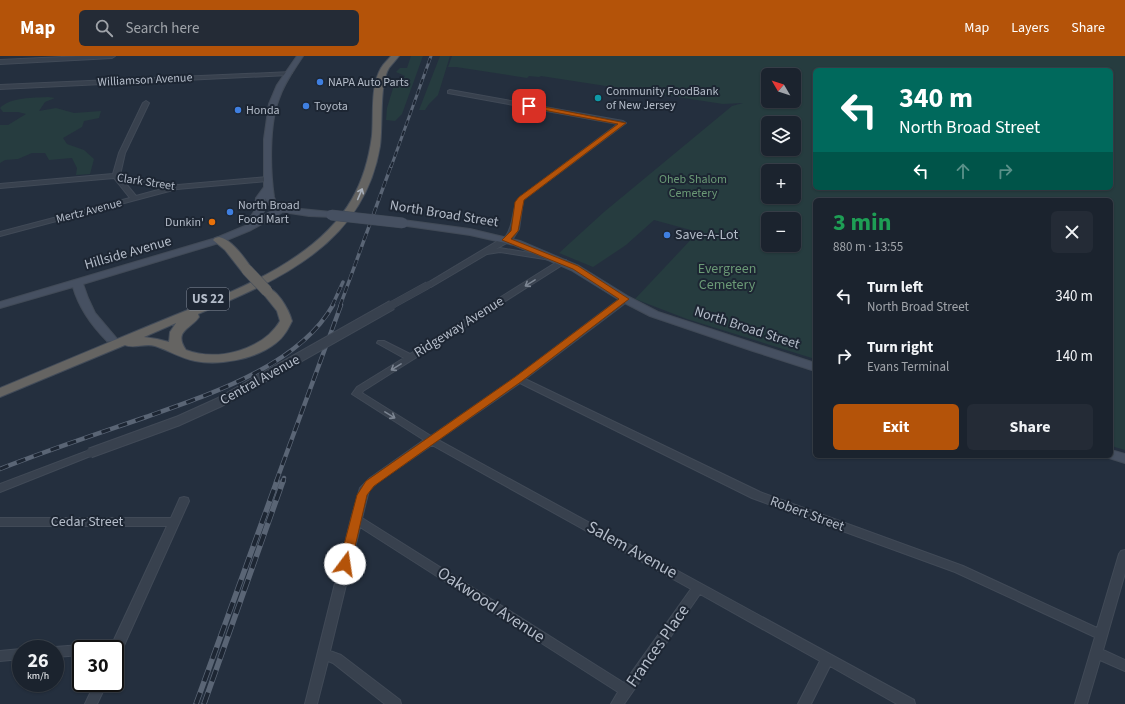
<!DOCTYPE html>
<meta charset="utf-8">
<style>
body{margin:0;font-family:"Source Sans 3",sans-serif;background:#242b36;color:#f1f3f6;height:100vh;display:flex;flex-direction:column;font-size:15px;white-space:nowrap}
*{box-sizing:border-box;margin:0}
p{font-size:13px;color:#a0a4aa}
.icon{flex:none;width:22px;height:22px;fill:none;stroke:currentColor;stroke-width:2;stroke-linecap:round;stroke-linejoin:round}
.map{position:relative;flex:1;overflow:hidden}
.drawer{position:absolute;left:813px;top:142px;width:300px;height:260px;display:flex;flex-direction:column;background:#1b232e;border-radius:6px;box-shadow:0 1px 3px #0004,0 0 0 1px #39404a}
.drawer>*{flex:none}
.guide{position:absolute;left:813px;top:12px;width:300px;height:122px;border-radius:6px;box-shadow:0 1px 3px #0004,0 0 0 1px #39404a;background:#00695c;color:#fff;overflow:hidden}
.needle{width:26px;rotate:309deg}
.buttons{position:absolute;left:761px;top:12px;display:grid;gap:8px}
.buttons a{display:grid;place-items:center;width:40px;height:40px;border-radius:6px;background:#1b232e;box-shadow:0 1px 3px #0004,0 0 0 1px #39404a;font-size:20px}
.speed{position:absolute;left:12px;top:584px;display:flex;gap:8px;font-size:20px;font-weight:700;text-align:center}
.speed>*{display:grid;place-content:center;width:52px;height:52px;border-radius:50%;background:#1b232e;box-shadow:0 1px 3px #0004,0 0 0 1px #39404a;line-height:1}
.speed small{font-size:10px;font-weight:400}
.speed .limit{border:2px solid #111;border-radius:6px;background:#fff;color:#111}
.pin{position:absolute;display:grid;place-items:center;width:34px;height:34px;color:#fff;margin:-17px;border-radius:8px;box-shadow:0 2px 6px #0006}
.me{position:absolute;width:44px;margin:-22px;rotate:14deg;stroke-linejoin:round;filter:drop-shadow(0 0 3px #0008)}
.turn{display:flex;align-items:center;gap:14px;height:84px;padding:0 20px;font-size:18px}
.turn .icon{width:52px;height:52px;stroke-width:2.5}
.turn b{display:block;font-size:28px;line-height:34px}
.lanes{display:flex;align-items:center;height:38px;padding:0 20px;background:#0003;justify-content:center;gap:20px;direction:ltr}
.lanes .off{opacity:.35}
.round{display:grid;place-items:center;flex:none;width:42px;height:42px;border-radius:6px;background:#242b36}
.head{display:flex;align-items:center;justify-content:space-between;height:68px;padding:0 20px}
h1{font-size:24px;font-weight:700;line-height:30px;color:#1e9e55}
.cta{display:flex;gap:8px;margin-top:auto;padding:8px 20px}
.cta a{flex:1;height:46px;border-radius:6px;background:#b45309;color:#fff;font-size:16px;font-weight:700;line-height:46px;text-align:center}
.cta a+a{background:#242b36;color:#f1f3f6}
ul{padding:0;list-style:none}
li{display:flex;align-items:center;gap:12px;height:60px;padding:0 20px}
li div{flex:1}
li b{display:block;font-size:15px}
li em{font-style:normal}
header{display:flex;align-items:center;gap:24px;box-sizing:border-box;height:56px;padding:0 20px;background:#b45309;color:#fff}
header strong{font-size:19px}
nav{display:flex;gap:22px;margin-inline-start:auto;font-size:14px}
.search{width:280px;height:36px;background:#242b36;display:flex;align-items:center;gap:10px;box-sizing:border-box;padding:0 14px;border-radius:6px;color:#a0a4aa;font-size:15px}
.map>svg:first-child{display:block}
.green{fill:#263c3f;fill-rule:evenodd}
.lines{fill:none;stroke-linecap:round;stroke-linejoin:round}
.minor-casing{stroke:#414a57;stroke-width:2}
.secondary-casing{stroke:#414a57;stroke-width:2}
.trunk-casing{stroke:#434c59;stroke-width:2}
.minor{fill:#38414e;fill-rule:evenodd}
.secondary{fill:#465061;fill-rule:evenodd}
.trunk{fill:#656462;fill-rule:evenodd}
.rail-far3-casing{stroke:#5a6575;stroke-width:3}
.rail-far2-casing{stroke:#5a6575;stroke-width:3.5}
.rail-far1-casing{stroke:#5a6575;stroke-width:4.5}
.rail-casing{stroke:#5a6575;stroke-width:5.5}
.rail-far3{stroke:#1d2633;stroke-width:2;stroke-dasharray:5.5;stroke-linecap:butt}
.rail-far2{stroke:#1d2633;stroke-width:2.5;stroke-dasharray:7;stroke-linecap:butt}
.rail-far1{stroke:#1d2633;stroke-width:3;stroke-dasharray:9;stroke-linecap:butt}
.rail{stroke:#1d2633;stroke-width:4;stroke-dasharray:12;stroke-linecap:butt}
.minor-bridge-far1-casing{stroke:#414a57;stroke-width:8;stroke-linecap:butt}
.minor-bridge-casing{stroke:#414a57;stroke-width:11;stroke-linecap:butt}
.secondary-bridge-casing{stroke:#414a57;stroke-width:11;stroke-linecap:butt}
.trunk-bridge-casing{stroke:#434c59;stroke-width:12;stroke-linecap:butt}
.minor-bridge-far1{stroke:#38414e;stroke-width:7}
.minor-bridge{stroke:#38414e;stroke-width:9}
.secondary-bridge{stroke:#465061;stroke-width:10}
.trunk-bridge{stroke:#656462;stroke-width:11}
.oneway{stroke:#a8afba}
.oneway2{stroke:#7c8592}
.route{fill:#b45309;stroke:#753606}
.shop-dot{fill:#3f7fe0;stroke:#1d2633;stroke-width:1.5}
.culture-dot{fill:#0f9aa8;stroke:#1d2633;stroke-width:1.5}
.food-dot{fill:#e8710a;stroke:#1d2633;stroke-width:1.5}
.labels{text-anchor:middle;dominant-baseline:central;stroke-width:4;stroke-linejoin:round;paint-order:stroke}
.far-street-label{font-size:12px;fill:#b4bcc9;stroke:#1d2633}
.far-poi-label{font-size:12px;fill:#b4bcc9;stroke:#1d2633;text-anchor:start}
.far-park-label{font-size:12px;fill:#6b9a76;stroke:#1d2633}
.shield{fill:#1d2633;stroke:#878f9c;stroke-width:1}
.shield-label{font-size:13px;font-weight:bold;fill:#b4bcc9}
.street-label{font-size:14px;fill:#b4bcc9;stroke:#1d2633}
.poi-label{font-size:14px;fill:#b4bcc9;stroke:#1d2633;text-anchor:start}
.park-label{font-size:14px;fill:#6b9a76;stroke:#1d2633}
.near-street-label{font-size:17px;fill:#b4bcc9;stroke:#1d2633}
</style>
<header>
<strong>Map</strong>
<div class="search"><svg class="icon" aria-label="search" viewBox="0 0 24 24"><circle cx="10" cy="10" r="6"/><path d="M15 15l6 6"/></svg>Search here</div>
<nav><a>Map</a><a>Layers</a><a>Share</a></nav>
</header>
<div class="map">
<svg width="1125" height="648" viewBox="0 0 1125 648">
<rect width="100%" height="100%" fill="#242f3e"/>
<path class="green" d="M411,0H423L402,58L395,65L386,64L387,52L394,29L401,27L405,20L396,16L400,12H407Z
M440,0H450L438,39L429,48L425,54H419Z
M452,0H1125V394L1111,390V144H815V303L687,263L635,243L698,176L654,164L626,189L593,211L559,197L604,156L732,50L743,47L723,48L541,20L539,21L529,20L527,22L456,11H448ZM815,14H1111V132H815ZM768,19H794V45H768ZM768,67H794V93H768ZM768,115H794V141H768ZM768,163H794V189H768Z
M48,41L55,42L45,46L39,55L56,52L74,57L101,55L99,62L84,65L82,71L63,82L67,88L84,94L94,103L90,118L76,119L77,112L72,102L49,104L45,97H32L18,103L5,104L0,107V69H8L26,58L18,56H3L0,52C10,41 34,42 48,41Z"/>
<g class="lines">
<defs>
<path id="minor" d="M83,0H115L112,2L0,8V4Z
M291,16L292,17L289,19L0,33V29Z
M450,34L623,65L626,67L523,144L519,173L512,184L496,193L500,192L554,201L558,203L557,205L500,196L487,198L431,231H428L424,229L506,180C515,168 511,153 519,142L618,68L448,37V35Z
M146,45L149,47L125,97L120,119L178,129L267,121L270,123L267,125L177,133L0,180V176L130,142L114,122L0,132V128L113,118L119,97L143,47ZM122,123L169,131L136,140Z
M560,204H566L567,206L363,335L362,337L431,380L516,321L622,241H628L629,243L628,245L525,323L760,436L963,510L1097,572L1119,498L1121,495L1125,494V517L1103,594L1125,604V615L1100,604L1087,648H1075L1095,581L955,516L752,442L520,327L438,384L914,644L915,648H897L830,610L811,648H798L820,605L700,538L624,648H611L618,636L360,471L330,595L341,599L400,644L401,648H385L333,607L328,605L317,648H305L351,463L360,432L370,422L424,384L352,338L357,331L404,302L377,287L378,285H384L410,298ZM432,389L691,533L624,627L362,462L369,434L378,426Z
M90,394L93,395L95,397L93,399L0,436V428Z
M184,441L188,442L189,445L121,596L119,600L115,601V593H88L90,589L113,586L167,470H0V462H171L180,442Z
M81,589L85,590L87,593H81V599L55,601V593H50L55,591Z
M21,593V603L0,605V595Z
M95,627H107L97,648H85Z"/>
<path id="secondary" d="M297,0H303C294,14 284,27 279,43C269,68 270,114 274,141L276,146L291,152L331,156L336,159L334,161L309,160L283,156L251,174L222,186L83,228L88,242L95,257L117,283L115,285H107C92,270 79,252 73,231L0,252V246L216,182L245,170L255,154L256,142L264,131V83L269,48L277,29ZM265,142L269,149L275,153L259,162L265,154Z
M403,164L470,173L520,185L579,210L629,241L658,256L815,307V315L753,295L650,260L621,245L571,214L514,189L470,179L400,169L398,167L400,165Z
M1111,394L1125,398V407L1106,401V400H1111Z"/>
<path id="trunk" d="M391,0H399C396,4 392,8 389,12C379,28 383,69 380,90C364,188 279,224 198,258L199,261C191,273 173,275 186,294C217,306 263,294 280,265L277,255L261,235L263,232C276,229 289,254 292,265C288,273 284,281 276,287C256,303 220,310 195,305C180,302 168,294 155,290C145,287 134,293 125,289L0,341V332C50,311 100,290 151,269C219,240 313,211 352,143C363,124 369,102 372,80C374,59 370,31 381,12C384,7 388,4 391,0ZM176,267L170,276L169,286L157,283L144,281Z
M219,181C233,184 245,203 253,214L251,217H243L225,194L213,184L215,182Z"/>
</defs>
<use href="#minor" class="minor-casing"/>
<use href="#secondary" class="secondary-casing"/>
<use href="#trunk" class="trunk-casing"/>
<use href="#minor" class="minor"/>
<use href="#secondary" class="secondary"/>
<use href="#trunk" class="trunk"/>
<defs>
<path id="rail-far3" d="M391,111L431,0"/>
<path id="rail-far2" d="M332,250L343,226
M340,250L391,110"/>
<path id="rail-far1" d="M0,413C48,394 97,378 146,361C208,339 299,310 333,249
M276,426L341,249
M283,426L284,422"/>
<path id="rail" d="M196,648L277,425
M204,648L283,425"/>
</defs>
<use href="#rail-far3" class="rail-far3-casing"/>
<use href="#rail-far2" class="rail-far2-casing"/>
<use href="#rail-far1" class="rail-far1-casing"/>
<use href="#rail" class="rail-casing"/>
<use href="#rail-far3" class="rail-far3"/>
<use href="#rail-far2" class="rail-far2"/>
<use href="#rail-far1" class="rail-far1"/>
<use href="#rail" class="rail"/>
<defs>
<path id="minor-bridge-far1" d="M390,250L428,229"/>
<path id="minor-bridge" d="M90,397L178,365L220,346L392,249"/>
<path id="secondary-bridge" d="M331,159L403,167"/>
<path id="trunk-bridge" d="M247,214L267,235"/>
</defs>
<use href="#minor-bridge-far1" class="minor-bridge-far1-casing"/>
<use href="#minor-bridge" class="minor-bridge-casing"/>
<use href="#secondary-bridge" class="secondary-bridge-casing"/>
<use href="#trunk-bridge" class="trunk-bridge-casing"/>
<use href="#minor-bridge-far1" class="minor-bridge-far1"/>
<use href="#minor-bridge" class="minor-bridge"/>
<use href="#secondary-bridge" class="secondary-bridge"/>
<use href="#trunk-bridge" class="trunk-bridge"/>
</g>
<defs><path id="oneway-shaft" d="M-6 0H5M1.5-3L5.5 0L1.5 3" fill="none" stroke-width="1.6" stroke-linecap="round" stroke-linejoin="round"/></defs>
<use class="oneway" href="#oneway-shaft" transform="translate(360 138) rotate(-67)"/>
<g class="oneway2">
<use href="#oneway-shaft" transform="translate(530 227) rotate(148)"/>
<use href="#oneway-shaft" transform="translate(396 311) rotate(148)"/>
<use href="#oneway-shaft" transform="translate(390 359) rotate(31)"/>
</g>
<path class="route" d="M529,48L626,67L524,144L518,175L511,183L578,210L629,243L522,325L374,430L367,439L351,508L349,511L345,512L341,511L339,508L357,439L366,425L515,321L619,243L573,213L502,184L511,175L515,146L519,141L618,68L527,51V49Z"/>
<g class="shop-dot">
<circle cx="320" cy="26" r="4"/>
<circle cx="306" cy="50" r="4"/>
<circle cx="238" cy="54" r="4"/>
<circle cx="230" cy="156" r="4"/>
<circle cx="667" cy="179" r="4"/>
</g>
<circle class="culture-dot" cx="598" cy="42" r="4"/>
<circle class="food-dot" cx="212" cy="166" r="4"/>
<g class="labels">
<g class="far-street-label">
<text transform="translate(145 24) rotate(-3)">Williamson Avenue</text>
<text transform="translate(146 126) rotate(9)">Clark Street</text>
<text transform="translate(89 155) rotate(-15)">Mertz Avenue</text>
</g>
<g class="far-poi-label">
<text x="328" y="26">NAPA Auto Parts</text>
<text x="606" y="35">Community FoodBank<tspan x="606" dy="14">of New Jersey</tspan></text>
<text x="314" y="50">Toyota</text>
<text x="246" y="54">Honda</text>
<text x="238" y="149">North Broad<tspan x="238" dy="14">Food Mart</tspan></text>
<text x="204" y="166" text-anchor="end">Dunkin'</text>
</g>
<g class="far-park-label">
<text x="693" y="123">Oheb Shalom<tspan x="693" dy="14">Cemetery</tspan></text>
</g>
<rect class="shield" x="187" y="232" width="42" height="22" rx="3"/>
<g class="shield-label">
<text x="208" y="243">US 22</text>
</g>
<g class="street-label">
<text transform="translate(444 158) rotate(9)">North Broad Street</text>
<text transform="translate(128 197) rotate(-16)">Hillside Avenue</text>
<text transform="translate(459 271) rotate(-32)">Ridgeway Avenue</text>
<text transform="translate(747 272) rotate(18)">North Broad Street</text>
<text transform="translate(260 324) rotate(-29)">Central Avenue</text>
<text transform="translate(807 458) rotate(20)">Robert Street</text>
<text x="87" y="466">Cedar Street</text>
</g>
<g class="poi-label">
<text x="675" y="179">Save-A-Lot</text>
</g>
<g class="park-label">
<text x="727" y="213">Evergreen<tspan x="727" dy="16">Cemetery</tspan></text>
</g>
<g class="near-street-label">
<text transform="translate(632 494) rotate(29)">Salem Avenue</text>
<text transform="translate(491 549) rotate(33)">Oakwood Avenue</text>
<text transform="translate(658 590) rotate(-55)">Frances Place</text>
</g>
</g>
</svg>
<div class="buttons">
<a><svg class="needle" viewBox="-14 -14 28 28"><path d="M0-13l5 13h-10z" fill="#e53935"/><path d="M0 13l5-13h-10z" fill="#a0a4aa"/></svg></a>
<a><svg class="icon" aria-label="layers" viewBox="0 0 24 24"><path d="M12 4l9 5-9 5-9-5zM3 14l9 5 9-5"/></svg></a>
<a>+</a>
<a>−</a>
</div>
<div class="speed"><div>26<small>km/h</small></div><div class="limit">30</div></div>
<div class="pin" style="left:529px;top:50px;background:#d93025"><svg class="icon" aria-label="arrive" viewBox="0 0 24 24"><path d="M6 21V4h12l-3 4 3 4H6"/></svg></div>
<svg class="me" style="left:345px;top:508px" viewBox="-20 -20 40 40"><circle r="19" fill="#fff"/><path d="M0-13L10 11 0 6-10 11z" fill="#b45309"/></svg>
<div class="guide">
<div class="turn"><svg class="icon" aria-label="left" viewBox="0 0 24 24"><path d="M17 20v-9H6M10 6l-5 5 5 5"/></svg><div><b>340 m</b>North Broad Street</div></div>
<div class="lanes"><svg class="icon" aria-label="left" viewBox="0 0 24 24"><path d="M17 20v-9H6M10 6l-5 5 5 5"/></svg><svg class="icon off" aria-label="ahead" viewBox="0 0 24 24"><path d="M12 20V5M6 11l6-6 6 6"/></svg><svg class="icon off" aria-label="right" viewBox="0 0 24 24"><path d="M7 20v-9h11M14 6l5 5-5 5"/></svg></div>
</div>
<section class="drawer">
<div class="head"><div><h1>3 min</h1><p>880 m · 13:55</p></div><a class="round"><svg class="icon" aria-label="close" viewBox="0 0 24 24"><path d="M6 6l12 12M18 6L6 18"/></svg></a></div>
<ul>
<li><svg class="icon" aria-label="left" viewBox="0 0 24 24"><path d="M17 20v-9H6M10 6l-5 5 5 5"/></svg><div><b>Turn left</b><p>North Broad Street</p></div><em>340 m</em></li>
<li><svg class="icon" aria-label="right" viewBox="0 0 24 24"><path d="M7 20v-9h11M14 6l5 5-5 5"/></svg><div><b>Turn right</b><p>Evans Terminal</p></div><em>140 m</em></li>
</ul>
<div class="cta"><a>Exit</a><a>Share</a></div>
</section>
</div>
